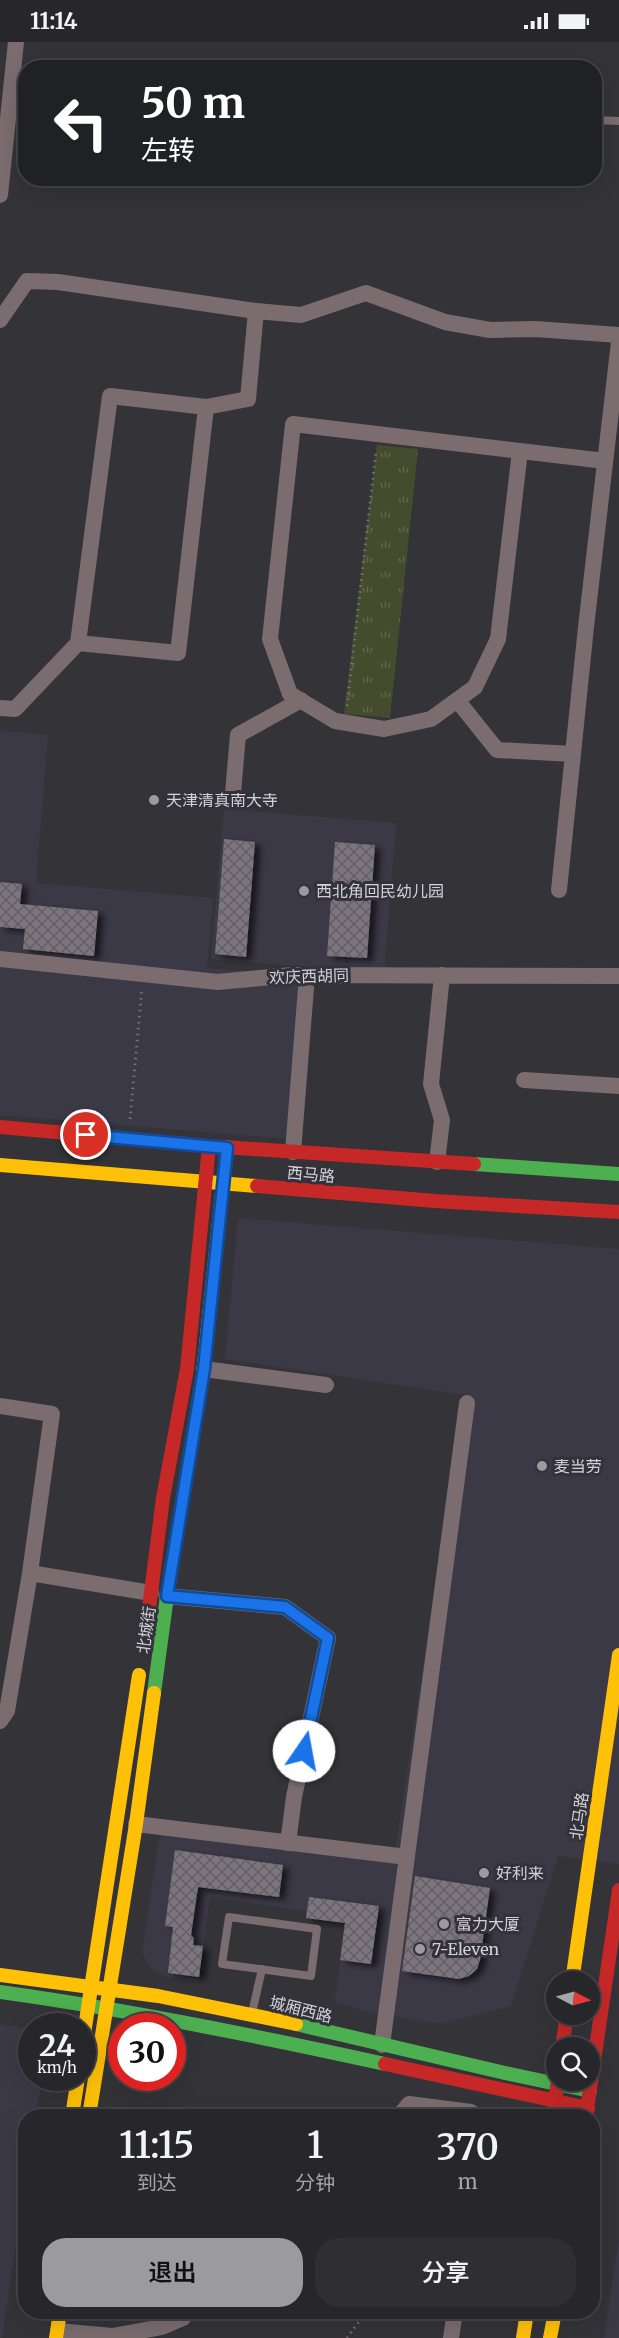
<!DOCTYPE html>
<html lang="zh">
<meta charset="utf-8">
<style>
body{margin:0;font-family:Merriweather,"Noto Sans SC",serif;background:#2f2e32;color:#f1f3f6;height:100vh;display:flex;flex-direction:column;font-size:22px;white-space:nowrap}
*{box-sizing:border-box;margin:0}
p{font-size:20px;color:#a4a5a8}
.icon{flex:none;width:33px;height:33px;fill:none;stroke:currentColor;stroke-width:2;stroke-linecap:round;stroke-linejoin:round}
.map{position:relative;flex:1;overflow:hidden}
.details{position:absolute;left:18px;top:2067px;width:582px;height:210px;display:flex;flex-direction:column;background:#27262a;border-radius:24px;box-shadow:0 6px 24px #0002,0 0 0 2px #434347}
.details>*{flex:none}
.hud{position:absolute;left:18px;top:18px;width:584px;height:126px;border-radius:24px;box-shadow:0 6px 24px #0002,0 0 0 2px #434347;background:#202124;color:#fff;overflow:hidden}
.needle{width:39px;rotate:96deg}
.tools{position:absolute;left:546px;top:1929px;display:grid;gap:12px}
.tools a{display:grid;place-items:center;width:54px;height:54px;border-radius:50%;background:#27262a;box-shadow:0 6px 24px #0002,0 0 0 2px #434347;font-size:30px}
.speed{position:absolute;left:18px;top:1971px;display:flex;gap:12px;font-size:30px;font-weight:700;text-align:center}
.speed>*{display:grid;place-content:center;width:78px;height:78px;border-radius:50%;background:#27262a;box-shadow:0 6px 24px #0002,0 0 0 2px #434347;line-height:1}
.speed small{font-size:15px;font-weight:400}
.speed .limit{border:9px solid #d22;background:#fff;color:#111}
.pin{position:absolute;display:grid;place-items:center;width:51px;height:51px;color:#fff;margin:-26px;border:3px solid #fff;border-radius:50%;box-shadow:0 2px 6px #0007}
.me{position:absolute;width:66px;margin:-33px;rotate:12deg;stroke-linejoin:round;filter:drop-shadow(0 0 4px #0008)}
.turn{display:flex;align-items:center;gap:21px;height:126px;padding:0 24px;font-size:27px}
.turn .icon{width:78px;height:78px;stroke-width:2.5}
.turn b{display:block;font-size:42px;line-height:51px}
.eta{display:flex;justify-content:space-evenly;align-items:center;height:102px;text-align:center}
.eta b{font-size:36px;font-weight:600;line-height:42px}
.action{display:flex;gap:12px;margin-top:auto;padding:12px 24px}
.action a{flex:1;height:69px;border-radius:24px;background:#9b9a9f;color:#111;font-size:24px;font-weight:600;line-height:69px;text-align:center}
.action a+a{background:#2f2e32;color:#f1f3f6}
.status{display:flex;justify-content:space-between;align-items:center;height:42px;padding:0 30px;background:#27262a;direction:ltr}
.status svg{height:16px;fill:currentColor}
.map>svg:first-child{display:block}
.built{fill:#3c3947}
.grass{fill:url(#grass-tufts)}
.building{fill:url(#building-cross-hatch);filter:url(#shadow)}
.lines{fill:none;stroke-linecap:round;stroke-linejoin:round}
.path{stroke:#786f73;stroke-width:3;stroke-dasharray:1.5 4.5;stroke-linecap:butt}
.lane{stroke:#7a6c6f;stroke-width:8}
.street{stroke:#7a6c6f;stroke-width:16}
.fast{stroke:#4caf50;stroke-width:14}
.slow{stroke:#ffc107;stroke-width:14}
.jam{stroke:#c62828;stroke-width:14}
.route-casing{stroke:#114b97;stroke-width:15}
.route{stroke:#1a73e8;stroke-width:10}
.poi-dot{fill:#9b9a9f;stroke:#33313a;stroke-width:2}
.labels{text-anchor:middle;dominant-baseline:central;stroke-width:6;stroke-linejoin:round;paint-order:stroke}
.poi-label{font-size:16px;fill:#d2d1d7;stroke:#33313a;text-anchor:start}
.street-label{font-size:16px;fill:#d2d1d7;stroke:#33313a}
</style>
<div class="status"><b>11:14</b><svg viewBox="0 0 49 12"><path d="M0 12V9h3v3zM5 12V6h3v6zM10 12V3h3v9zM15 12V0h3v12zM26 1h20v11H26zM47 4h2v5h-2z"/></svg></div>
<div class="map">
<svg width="619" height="2296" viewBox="0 0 619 2296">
<defs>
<pattern id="grass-tufts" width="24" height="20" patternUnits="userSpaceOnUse" patternTransform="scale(1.5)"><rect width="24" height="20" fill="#444c2d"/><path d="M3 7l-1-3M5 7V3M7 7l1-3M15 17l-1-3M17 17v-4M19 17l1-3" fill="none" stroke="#5e654b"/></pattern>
<pattern id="building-cross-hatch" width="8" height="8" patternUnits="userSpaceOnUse" patternTransform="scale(1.5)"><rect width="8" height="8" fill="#7c747d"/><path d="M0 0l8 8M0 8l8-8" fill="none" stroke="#645f65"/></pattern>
<filter id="shadow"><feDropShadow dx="6" dy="3.5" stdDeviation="3" flood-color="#0009"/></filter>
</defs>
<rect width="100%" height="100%" fill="#343338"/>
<path class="built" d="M0,689L48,693L36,841L213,856L207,926L303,934L289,1097L0,1073Z
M224,767L396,781L384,931L211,917Z
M238,1176L619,1207V1822L558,1814L511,1964L440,1982L373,1971L335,1960L345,1881L306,1876V1869L210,1855L198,1940L166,1935L151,1926L142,1911L160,1791L394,1816L464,1353L225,1317Z
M0,1983L31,1986L32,2036H42L36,2074H26L25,2143L2,2296H0Z
M619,2197V2296H604Z"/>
<path class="grass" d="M377,403L418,407L390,676L344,672Z"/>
<path class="building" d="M224,797L255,800L246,915L215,912Z
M335,800L375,803L367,916L327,914Z
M0,840L22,842L20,862L98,869L94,914L23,907L25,887L0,885Z
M175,1808L283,1823L279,1855L198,1845L191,1893L194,1896L193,1903L203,1904L199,1935L168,1931L173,1885L165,1884Z
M415,1834L490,1846L480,1918L477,1927L469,1934L459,1937L402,1929Z
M309,1855L379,1864L371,1922L340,1918L345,1881L306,1876Z"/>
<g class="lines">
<path class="path" d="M347,664L376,409
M130,1077L142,946
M347,2296L366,2270"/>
<path class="lane" d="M594,78L619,79
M229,1875L317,1887L311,1934L222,1922Z
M252,1971L262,1927"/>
<path class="street" d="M0,153L16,0
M0,278L27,239L58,240L256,269L301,273L366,251L445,280L490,288L535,287L619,293
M520,409L498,597L475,645L431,677L384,687L335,679L290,652L270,597L293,382L605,419
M78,601L178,611L206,365
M457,658L497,708L573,712
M0,666L15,667L78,601L110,354L206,365L248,357L256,269
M233,751L238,693L301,658
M559,848L586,585L619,300
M0,917L218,940L292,933L619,934
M524,1038L619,1044
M293,1110L307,933
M437,1120L442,1078L431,1042L442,933
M204,1327L326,1343
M0,1364L52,1372L30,1531
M167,1554L285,1565L328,1596L294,1755L288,1801
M0,1679L7,1669L30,1531L151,1551
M136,1782L407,1815
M382,2003L467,1361
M399,2074L409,2062L471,2070L475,2074
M58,2289L112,2294
M111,2296L112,2294L162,2285L183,2276L186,2270
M451,2296L455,2270"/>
<path class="fast" d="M474,1122L619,1132
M154,1651L167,1554L203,1332
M0,1950C130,1968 258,1994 385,2022
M296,1982L505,2031L590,2049"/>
<path class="slow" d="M0,1123L257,1144
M203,1332L227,1105
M0,1933L158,1954L296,1982
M572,1940L619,1613
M82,2005L139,1633
M72,2074L78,2036
M89,2074L136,1782L154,1651
M56,2296L60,2270
M523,2296L527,2270
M550,2296L555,2270"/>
<path class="jam" d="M0,1085L209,1104L474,1122
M257,1144L435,1159L619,1170
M149,1566L163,1456L187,1327L209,1104
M562,2006L567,1972
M385,2022L588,2066
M553,2074L558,2038
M586,2074L619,1848"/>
</g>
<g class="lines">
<defs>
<path id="route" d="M86,1093L227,1106L204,1327L167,1554L285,1565L328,1596L304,1709"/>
</defs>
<use href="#route" class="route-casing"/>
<use href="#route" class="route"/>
</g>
<g class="poi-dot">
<circle cx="154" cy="758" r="6"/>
<circle cx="304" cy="849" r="6"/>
<circle cx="542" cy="1424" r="6"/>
<circle cx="484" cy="1831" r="6"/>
<circle cx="444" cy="1882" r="6"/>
<circle cx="420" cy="1907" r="6"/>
</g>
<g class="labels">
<g class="poi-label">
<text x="166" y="758">天津清真南大寺</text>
<text x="316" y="849">西北角回民幼儿园</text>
<text x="554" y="1424">麦当劳</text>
<text x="496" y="1831">好利来</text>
<text x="456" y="1882">富力大厦</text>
<text x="432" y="1907">7-Eleven</text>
</g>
<g class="street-label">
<text transform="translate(309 934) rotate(-2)">欢庆西胡同</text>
<text transform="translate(311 1132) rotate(5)">西马路</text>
<text transform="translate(146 1588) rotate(-82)">北城街</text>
<text transform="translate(579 1774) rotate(-82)">北马路</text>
<text transform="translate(301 1967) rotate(14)">城厢西路</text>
</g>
</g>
</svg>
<div class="tools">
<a><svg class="needle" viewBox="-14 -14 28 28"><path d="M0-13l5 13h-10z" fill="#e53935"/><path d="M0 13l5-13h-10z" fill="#a4a5a8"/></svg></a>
<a><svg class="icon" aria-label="search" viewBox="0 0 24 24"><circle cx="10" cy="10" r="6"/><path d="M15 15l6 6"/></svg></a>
</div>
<div class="speed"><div>24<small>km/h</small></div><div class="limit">30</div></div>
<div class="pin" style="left:86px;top:1093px;background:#d93025"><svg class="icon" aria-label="arrive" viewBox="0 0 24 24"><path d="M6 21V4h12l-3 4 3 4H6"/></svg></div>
<svg class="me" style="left:304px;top:1709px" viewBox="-20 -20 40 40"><circle r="19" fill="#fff"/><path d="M0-13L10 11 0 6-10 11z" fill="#1a73e8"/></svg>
<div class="hud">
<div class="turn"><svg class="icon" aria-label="left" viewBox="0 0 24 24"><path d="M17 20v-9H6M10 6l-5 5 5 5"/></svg><div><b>50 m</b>左转</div></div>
</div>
<section class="details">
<div class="eta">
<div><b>11:15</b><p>到达</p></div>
<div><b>1</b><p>分钟</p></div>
<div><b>370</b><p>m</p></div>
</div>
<div class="action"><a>退出</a><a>分享</a></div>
</section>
</div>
